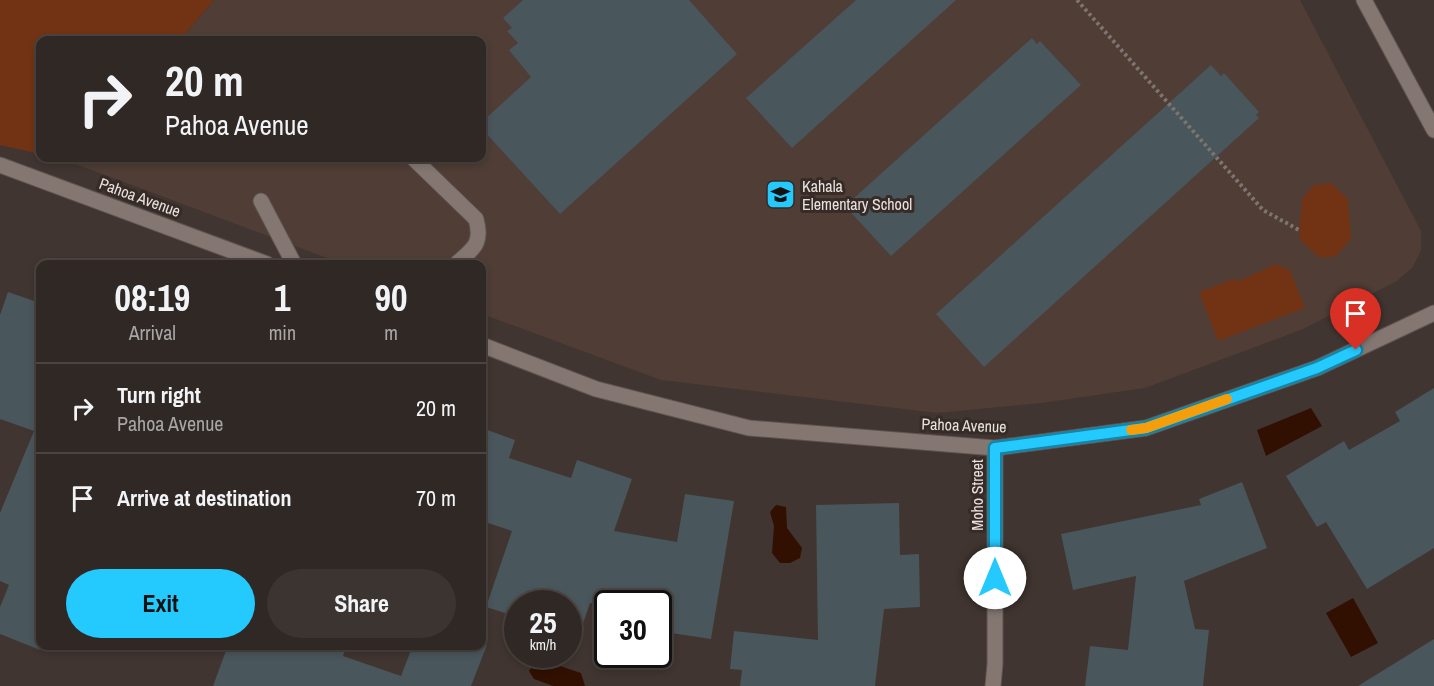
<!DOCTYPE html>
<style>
body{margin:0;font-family:"Archivo Narrow",sans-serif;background:#3c3431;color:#f1f3f6;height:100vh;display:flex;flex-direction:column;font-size:22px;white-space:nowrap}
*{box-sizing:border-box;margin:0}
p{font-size:20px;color:#a8a6a6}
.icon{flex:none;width:33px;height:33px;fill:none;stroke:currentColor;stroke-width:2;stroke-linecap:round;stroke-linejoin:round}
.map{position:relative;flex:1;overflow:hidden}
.drawer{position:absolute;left:36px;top:260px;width:450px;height:390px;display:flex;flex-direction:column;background:#302824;border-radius:12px;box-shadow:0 3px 9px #0003,0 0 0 2px #4b4441}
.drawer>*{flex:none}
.hud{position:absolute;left:36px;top:36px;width:450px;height:126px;border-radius:12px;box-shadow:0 3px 9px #0003,0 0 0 2px #4b4441;background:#302824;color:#f1f3f6;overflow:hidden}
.speed{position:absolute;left:504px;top:590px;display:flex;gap:12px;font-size:30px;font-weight:700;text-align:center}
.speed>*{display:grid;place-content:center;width:78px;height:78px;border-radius:50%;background:#302824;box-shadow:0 3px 9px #0003,0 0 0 2px #4b4441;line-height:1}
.speed small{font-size:15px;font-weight:400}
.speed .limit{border:3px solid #111;border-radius:9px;background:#fff;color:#111}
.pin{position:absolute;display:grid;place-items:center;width:51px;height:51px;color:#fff;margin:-62px -26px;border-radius:50% 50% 50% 0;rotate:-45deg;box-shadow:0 0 6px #0007}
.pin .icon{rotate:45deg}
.me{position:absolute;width:66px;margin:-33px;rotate:0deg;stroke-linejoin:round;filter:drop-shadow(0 0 4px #0008)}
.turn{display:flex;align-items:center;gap:21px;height:126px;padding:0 30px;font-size:27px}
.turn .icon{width:78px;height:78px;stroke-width:2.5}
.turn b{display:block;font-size:42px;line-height:51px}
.eta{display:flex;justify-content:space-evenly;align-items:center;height:102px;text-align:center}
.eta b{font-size:36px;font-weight:700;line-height:42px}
.action{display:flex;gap:12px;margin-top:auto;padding:12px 30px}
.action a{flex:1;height:69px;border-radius:36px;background:#24c9fe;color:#111;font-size:24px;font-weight:700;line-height:69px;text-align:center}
.action a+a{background:#3c3431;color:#f1f3f6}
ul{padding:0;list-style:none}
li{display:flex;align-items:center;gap:18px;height:90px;padding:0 30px;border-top:2px solid #4b4441}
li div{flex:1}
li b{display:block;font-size:22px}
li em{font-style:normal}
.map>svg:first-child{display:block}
.built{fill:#4f3d36}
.green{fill:#713314}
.water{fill:#311002}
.building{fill:#49565b}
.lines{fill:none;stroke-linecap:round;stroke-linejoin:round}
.service-casing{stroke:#5e5350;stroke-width:17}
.minor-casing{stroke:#5e5350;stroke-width:17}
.tertiary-casing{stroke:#5e5350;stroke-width:17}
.path{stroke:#7e7470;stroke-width:4;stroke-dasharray:3 3;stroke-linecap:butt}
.service{stroke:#847771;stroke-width:15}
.minor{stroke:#847771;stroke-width:15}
.tertiary{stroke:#847771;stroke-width:15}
.route-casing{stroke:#1783a5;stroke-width:15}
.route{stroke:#24c9fe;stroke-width:10}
.slow{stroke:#f59e0b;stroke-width:10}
.labels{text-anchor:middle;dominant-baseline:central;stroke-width:6;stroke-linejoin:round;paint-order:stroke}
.poi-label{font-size:16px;fill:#eae2df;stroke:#362b26;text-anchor:start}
.street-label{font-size:16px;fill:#eae2df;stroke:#362b26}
</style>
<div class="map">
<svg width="1434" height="686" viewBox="0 0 1434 686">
<rect width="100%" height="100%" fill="#403530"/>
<path class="built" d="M214,0H1300L1421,231V250L1413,267L1397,281L1301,330L1145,388L1041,403L937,413L661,380L482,314V264H343L65,160L68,158H482V40H180Z"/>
<path class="green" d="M0,0H214L180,40H40V154L0,145Z
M1331,183L1348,199L1351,239L1336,256L1320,258L1300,240C1298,225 1302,214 1302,199L1314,185Z
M1276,264L1290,270L1305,308L1218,341L1199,292L1233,279L1238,281Z"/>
<path class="water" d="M1311,408L1322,426L1266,456L1257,430Z
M776,505L786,507L787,528L802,548L800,558L790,563H780L772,553L774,526L770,512Z
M1353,598L1378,643L1351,657L1326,613Z
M542,660L581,673L585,686H553L534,679L529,671L533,665Z"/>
<path class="building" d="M523,0H689L737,54L560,214L482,129V122L531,77L509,50L518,43L507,31L512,28L503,18Z
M856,0H956L792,148L746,98Z
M1032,38L1037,44L1040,41L1081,85L891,256L845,206Z
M1211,65L1221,76L1224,73L1259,112L1256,115L1259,118L984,367L936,314Z
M8,292L40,303V650L0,634V607L9,585L0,581V513L34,431L0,419V315Z
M1434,388V548L1367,589L1326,522L1317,527L1286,476L1344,441L1349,450L1400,421L1395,412Z
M482,428L515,440L509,458L571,478L577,460L632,479L614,531L677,542L685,494L734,501L711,639L658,631V603H590L578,638L568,634V603H518V617L486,607L512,531L482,521Z
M1242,482L1267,548L1184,581L1195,629L1209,630L1203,686H1085L1090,646L1128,650L1136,576L1073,590L1061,534L1201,505L1199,499Z
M899,503L900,555L919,554L920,607L884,609L875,686H740L742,670L730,669L734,631L818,640L816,505Z
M1434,639V686H1358Z
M228,645H347L343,656L401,676L413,645H487L471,686H213Z"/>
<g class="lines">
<defs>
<path id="service" d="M413,158L476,219C483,244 473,249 456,264
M261,201L294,264"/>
<path id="minor" d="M0,165L267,264
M482,345L596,389L749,428L995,448L1146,428L1317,368L1434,313
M993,686L995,664V448"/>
<path id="tertiary" d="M1364,0L1434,130"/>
</defs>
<use href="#service" class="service-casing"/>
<use href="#minor" class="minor-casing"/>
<use href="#tertiary" class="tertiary-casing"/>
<path class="path" d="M1077,0L1263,210L1299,230"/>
<use href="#service" class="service"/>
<use href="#minor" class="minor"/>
<use href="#tertiary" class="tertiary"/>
</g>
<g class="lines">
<defs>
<path id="route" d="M995,578V448L1146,428L1317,368L1356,350"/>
</defs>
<use href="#route" class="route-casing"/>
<use href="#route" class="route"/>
<path class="slow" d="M1131,430L1146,428L1227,399"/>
</g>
<defs>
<symbol id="school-square" viewBox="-11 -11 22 22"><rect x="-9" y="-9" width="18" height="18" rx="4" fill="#24c9fe" stroke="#362b26"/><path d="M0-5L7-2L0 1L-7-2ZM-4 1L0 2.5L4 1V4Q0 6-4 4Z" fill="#111"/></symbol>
</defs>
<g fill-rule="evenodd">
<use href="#school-square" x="764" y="178" width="33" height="33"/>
</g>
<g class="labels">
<g class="poi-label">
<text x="802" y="186">Kahala<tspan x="802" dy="18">Elementary School</tspan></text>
</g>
<g class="street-label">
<text transform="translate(140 197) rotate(20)">Pahoa Avenue</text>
<text transform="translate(964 425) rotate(2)">Pahoa Avenue</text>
<text transform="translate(977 495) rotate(-90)">Moho Street</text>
</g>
</g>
</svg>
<div class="speed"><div>25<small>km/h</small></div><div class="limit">30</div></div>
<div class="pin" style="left:1356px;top:350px;background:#d93025"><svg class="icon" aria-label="arrive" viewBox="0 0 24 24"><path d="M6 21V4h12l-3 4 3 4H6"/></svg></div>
<svg class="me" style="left:995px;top:578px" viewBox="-20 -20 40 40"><circle r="19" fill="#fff"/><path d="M0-13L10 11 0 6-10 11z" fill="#24c9fe"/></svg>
<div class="hud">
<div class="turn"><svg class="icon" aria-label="right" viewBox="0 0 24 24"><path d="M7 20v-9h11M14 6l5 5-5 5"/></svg><div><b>20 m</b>Pahoa Avenue</div></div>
</div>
<section class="drawer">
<div class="eta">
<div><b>08:19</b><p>Arrival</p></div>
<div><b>1</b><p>min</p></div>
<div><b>90</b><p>m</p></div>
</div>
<ul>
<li><svg class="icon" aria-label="right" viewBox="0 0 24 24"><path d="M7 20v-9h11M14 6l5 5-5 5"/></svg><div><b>Turn right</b><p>Pahoa Avenue</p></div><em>20 m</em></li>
<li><svg class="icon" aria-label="arrive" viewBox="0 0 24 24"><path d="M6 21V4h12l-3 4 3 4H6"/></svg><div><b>Arrive at destination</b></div><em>70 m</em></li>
</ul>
<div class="action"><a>Exit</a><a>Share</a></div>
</section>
</div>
